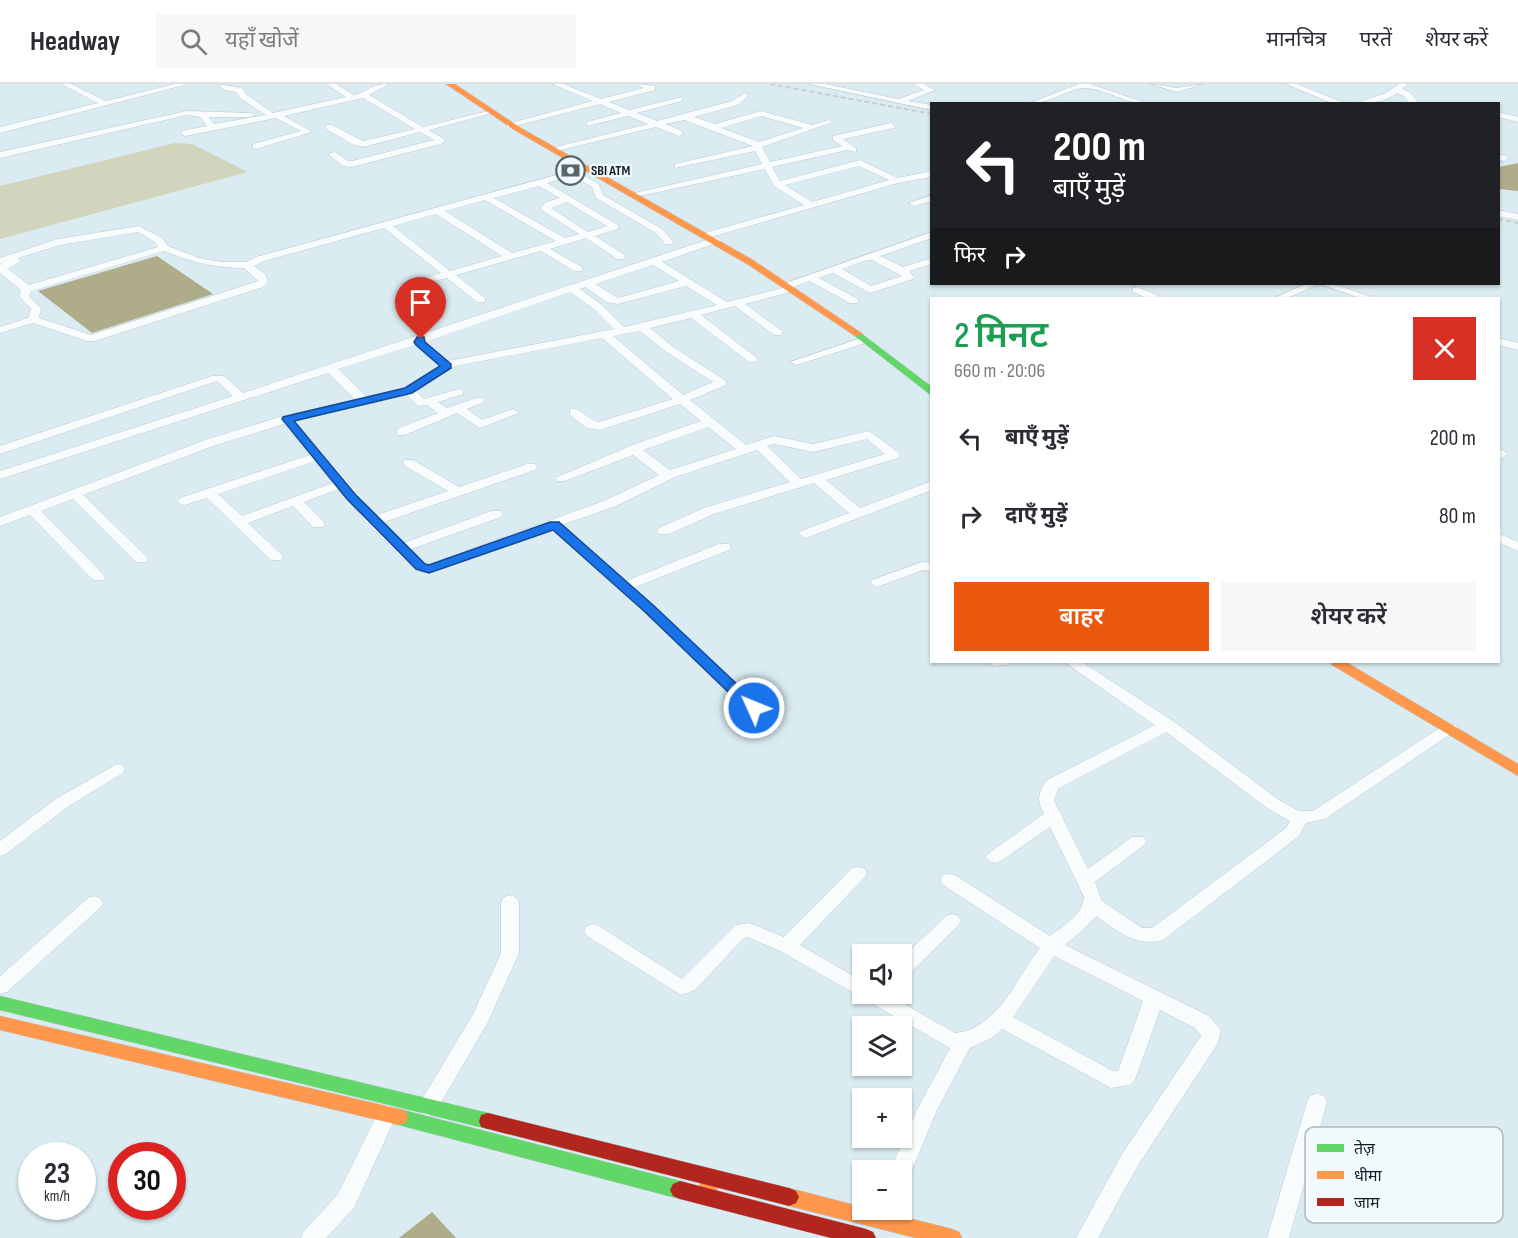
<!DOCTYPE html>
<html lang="hi">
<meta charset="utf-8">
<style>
body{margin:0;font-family:"Sofia Sans Condensed","Noto Sans Devanagari",sans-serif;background:#f7f7f7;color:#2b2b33;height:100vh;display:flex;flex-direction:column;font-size:22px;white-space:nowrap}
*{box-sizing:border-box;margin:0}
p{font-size:20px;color:#7c7c81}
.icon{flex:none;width:33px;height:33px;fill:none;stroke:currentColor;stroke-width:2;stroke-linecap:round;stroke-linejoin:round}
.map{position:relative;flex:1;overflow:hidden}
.drawer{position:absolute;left:930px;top:213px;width:570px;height:366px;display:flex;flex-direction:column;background:#fff;border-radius:0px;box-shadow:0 2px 4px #0004}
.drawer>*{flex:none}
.banner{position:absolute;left:930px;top:18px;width:570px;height:183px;border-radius:0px;box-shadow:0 2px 4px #0004;background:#202124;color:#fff;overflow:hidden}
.buttons{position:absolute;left:852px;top:860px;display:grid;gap:12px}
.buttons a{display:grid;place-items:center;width:60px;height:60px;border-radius:0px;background:#fff;box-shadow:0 2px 4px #0004;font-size:30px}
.speed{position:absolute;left:18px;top:1058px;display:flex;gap:12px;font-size:30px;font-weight:700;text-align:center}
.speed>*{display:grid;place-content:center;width:78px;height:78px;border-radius:50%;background:#fff;box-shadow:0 2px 4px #0004;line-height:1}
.speed small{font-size:15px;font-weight:400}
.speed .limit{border:9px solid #d22;background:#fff;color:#111}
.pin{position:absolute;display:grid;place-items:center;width:51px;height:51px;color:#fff;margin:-62px -26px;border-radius:50% 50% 50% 0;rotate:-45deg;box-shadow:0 0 6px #0007}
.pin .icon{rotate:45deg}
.me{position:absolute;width:66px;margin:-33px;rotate:314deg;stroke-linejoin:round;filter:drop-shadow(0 0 4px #0008)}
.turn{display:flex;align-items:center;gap:21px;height:126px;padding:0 24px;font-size:27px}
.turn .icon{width:78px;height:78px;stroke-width:2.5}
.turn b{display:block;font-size:42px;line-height:51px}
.then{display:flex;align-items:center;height:57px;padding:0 24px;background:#0003;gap:12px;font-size:22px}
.round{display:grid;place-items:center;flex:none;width:63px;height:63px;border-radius:0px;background:#f7f7f7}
.summary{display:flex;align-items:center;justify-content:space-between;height:102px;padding:0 24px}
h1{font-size:36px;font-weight:600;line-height:45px;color:#1e9e55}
.cta{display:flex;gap:12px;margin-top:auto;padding:12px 24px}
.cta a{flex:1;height:69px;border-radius:0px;background:#ea580c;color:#fff;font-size:24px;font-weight:600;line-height:69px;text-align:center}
.cta a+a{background:#f7f7f7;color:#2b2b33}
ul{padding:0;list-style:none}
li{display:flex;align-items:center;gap:18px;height:78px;padding:0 24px}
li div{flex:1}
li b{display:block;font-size:22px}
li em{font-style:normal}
header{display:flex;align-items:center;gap:36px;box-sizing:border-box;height:84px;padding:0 30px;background:#fff;border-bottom:2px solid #e1e1e2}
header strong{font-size:28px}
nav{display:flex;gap:33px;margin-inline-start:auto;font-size:21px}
.search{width:420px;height:54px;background:#f7f7f7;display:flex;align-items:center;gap:15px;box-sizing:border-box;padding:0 21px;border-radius:0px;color:#7c7c81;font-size:22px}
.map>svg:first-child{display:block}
.green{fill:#d2d4bd}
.water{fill:#afac8a}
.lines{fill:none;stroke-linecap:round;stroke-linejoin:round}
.street-casing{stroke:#bac9ce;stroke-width:1}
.fast-casing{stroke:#bac9ce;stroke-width:1}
.slow-casing{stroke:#bac9ce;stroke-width:1}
.jam-casing{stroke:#bac9ce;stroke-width:1}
.street{fill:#f9fcfd;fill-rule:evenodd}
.fast{fill:#63d668;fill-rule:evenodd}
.slow{fill:#ff974d;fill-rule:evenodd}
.jam{fill:#b3261e;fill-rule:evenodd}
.rail{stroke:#c8cdcf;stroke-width:2;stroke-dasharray:5 3;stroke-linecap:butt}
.route{fill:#1a73e8;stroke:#114b97;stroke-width:1.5}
.labels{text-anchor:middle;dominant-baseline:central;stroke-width:4.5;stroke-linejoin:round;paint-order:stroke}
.far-poi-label{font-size:14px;font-weight:bold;fill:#112025;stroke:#f1f9fc;text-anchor:start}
.key{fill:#f1f9fc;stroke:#aeb8bc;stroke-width:1.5}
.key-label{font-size:16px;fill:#112025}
</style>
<header>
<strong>Headway</strong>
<div class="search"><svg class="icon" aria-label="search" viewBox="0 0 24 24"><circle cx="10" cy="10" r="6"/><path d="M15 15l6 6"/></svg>यहाँ खोजें</div>
<nav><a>मानचित्र</a><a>परतें</a><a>शेयर करें</a></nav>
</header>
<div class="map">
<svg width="1518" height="1154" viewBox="0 0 1518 1154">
<rect width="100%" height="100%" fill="#daecf2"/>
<path class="green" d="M175,59L192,60L248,88L0,155V102Z"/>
<path class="water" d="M1518,79V107L1499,105V83Z
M157,172L213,210L92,249L38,207Z
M432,1128L456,1154H399Z"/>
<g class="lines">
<defs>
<path id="street" d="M61,0H71L106,17L175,0H188L0,49V43L98,19Z
M218,0L242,4L246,10L273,29L346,13L326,0H336L354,11C370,7 370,0 389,0L369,11L423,43L488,27L492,29L429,46L444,55V59L352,83L343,82L328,70L335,68L348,77H352L434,56L420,48L363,63L352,60L326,45V41H332L363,57L415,45L363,14L284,32L312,48L256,65L253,64V60L301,47L276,34L185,52L181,49L182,47L207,42L200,33L187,31L0,74V68L187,27L251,29L255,31L251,33H209L214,40L266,31L240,14L236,8L224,6Z
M552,0H563L601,15L644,4L637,0L655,2V6L609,18L629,26L682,13V17L637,29L657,37L732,17L745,9L749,11L738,21L694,33L715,40L761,27L812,41L829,36L833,38L762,63L770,78L842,62L833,56V52L891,39L895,42L894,44L843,55L856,64V68L847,66L772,83L780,97L860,76L898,94L932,87V93L898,99L708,154L703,151L705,149L804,121L774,102L765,85L635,113V109L762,80L755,67L675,84V80L753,62L684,36L665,40L682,47V51L679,52L656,43L552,68V64L648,40L628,32L587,42V38L621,29L600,20L507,44V40L593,17ZM761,32L803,44L759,58L721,44ZM859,82L889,96L812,118L785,101Z
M809,0H825L898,15L924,6L913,0H924L935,6L908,17L932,21V26Z
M1079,0H1090L1149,20C1125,20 1107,5 1085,4C1072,3 1048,20 1027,20Z
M1150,0L1177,4L1203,0L1177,8Z
M1286,0H1297L1347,20H1334Z
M1399,0H1408L1402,5L1410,8L1419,20H1410L1404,12L1397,9C1385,18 1368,20 1353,20L1386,9Z
M1498,28L1518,33V38L1498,33Z
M1498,70L1507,72L1508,74L1504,77L1498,76Z
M589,82L593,85L592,87L581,90L599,100L603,111L662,145L673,158L671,160H665L656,149L596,114L592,103L572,92L547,99L618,141V145L595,152L625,171V175H617L586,154L550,165L582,183V187H574L541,167L456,191L485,214V218H477L447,194L415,201V197L441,189L384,144L264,177L254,182L266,191L268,198L263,203L95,257H87L33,239L0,249V243L28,234L31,225L19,212L21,206L0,189V181L3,179L0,180V174L58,155L139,142L162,154L168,162L199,174L222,178H246L256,173ZM539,102L560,114L546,118L540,124L542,126L579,150L565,154L494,114ZM485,116L556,157L512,169L445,127ZM567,118L607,142L588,148L551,124ZM436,130L502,172L450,187L393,142ZM138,148L155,158L158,163L29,201L8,185L21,177L18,174L60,161ZM164,167C191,178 215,184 244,184L258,197L91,251L39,234L41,225L29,212L31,207Z
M932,111V117L914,122L909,119Z
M1498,126L1518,130V136L1498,132Z
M932,148V154L880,172L903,183L932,174V180L909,187L914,193L913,195L870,209L833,189L819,194L858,215V219H850L809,197L794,203V207L745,220L782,247V251H774L735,222L701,231L757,274V278H749L691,234L650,244L673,263L726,297V301L690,316L746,361L774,352L813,360L869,347L898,368L900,371L898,374L826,396L860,424L932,397V406L806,454L799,450L801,447L849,429L814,399L714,430L669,450H659L657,447L659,444L704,424L790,398L757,366L675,393L616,422L562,441L626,497L719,460H729L731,463L729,466L633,504L760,620L762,624L760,628H748L643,527L551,445L429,489L415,486L368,440L339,405L304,418L323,437L325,440L323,443H313L293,422L248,439L281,470L283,473L281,476H271L207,414L185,421L180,420L178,417L180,414L310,371L284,340L216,361L83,411L146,472L148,475L146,478H136L73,415L41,427L103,490L105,493L103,496H93L30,431L0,442V433L208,355L283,332L356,316L328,289L0,395V387L233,312L217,297L0,370V362L212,292H224L243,309L716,153L721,156L719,158L662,178L727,218L783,204V200ZM867,176H872L902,192L871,202L842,185ZM653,181L679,197L618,214L595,200ZM686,202L717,221L624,243L602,221L580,205L585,203L607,218L618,220ZM570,208L594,225L614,245L448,277L425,258ZM640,247L665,267L713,298L683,311L613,252ZM602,254L673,315L599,338C588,337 582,323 570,325V331L587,344L600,346L680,320L701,337L635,360L555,394L557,397H565L633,371L659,391L606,416L428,481L411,465L501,433L503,430L501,427H491L404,459L384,438L535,386L537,383L535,380H527L459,403L413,376H405L403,379L405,382L448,407L377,431L295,337L407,311L418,322L427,321L438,329L397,345V351H405L457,329L480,344L519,329L513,325L482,336L467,325L484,318V314H476L447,324L438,318L463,310V306L459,305L424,315L416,307L455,282ZM415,261L440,282L405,304L367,313L338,285ZM708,343L736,365L670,386L643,366ZM867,355L885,370L801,395L767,362L775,360L813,368ZM315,377L333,399L242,432L218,410Z
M1306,200H1319L1287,214H1274Z
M1320,200H1334L1374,214H1360Z
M1137,203L1159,212L1160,214H1147L1133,208V204Z
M864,253L868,254V258L800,280L796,281L790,278Z
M1498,254L1518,259V266L1498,261Z
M1502,366L1508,370L1498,376V367Z
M1498,449L1518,458V467L1498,458Z
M922,478L932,479V487L923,486L877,503L870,499L872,496Z
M991,578H1010L1007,581L993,582Z
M1064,578H1082L1173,637L1279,716L1299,727H1313L1444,641H1456L1458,645L1325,735L1306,739L1299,752L1163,856C1136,864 1117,846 1096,832L1084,845L1065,861L1209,932L1221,946L1218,959L1137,1083L1098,1154H1076L1122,1070L1201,952L1195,944L1160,926L1135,996L1130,1001L1111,1004L1002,945L992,954L970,964L937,1026L909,1093L902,1095V1086H890L918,1024L950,964L780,867L747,853L742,856L695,906L681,911L587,852L584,847L587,842L593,840L599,842L682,895L736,841L749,839L784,853L852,784L858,783L864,784L867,789L864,794L800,861L862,897V909H885L955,949C998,945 1016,894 1040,864L943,801L940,796L943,791L949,790L955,791L1050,852C1064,841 1082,832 1084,813L1050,743L1001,777L995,779L989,777L986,773L989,769L1044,730C1037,716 1037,710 1047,696L1155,641ZM1166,648L1267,724L1290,737L1286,744L1152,844H1142L1102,817L1095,798L1144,761L1147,757L1144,753H1132L1088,785L1054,716L1059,704ZM1054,872L1143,917L1118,987H1113L1013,933Z
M117,680L123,681L125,685L123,689L69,722L6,770L0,772V757L57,714Z
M510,811L516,813L519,818V869L488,938L435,1029L428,1032L421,1029L418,1023L421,1017L473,930L501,869V818L504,813Z
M94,812L100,814L103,819L100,824L7,908L0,910V892L88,814Z
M952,830L958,832L961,837L958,842L909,890L902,892V874L946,832Z
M1317,1009L1324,1012L1327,1018L1289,1154H1267L1307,1018L1310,1012Z
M387,1021L394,1024L397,1030L354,1124L326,1154H301L304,1147L338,1110L380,1024Z"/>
<path id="fast" d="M858,247L932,303V312L855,252V248Z
M0,912L488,1029L495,1031L497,1037L495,1043L488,1045L0,926Z
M399,1025L680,1097L687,1100L690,1106L687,1112L680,1115L399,1041L392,1039L390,1033L392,1027Z"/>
<path id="slow" d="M446,0H455L521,44L753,176L863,250L855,252L747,180L516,47Z
M1331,578H1346L1518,680V692L1332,581Z
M0,932L399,1025L406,1027L408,1033L406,1039L399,1041L0,946Z
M711,1085L718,1087L721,1093L713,1118L706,1121L699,1118L696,1112L704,1087Z
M789,1104L862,1123V1125H872L952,1145L959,1148L962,1154H916L789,1122L782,1119L779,1113L782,1107Z"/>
<path id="jam" d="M488,1029L789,1104L796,1107L799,1113L796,1119L789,1122L488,1045L481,1043L479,1037L481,1031Z
M680,1097L866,1145L873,1148L876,1154H831L680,1115L673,1112L670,1106L673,1100Z"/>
</defs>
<use href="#street" class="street-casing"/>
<use href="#fast" class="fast-casing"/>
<use href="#slow" class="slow-casing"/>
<use href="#jam" class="jam-casing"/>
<use href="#street" class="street"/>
<use href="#fast" class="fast"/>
<use href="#slow" class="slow"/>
<use href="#jam" class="jam"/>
<path class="rail" d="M770,0L932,30
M1498,135L1518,139"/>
</g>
<path class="route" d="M417,253H424L425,258L451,280V284L412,309L294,337L355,410L425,480L429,481L550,438H559L653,521L759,621L761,624L759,628H749L644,527L553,446L429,489L416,485L347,415L282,335L283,333L405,304L440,282L416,261L414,258Z"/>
<defs>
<symbol id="bank-ring" viewBox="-11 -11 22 22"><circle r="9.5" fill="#f1f9fc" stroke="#57676d" stroke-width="1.5"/><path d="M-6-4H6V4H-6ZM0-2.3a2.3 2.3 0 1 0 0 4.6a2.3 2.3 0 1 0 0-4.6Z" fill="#57676d"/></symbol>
</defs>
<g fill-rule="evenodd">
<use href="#bank-ring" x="554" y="70" width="33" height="33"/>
</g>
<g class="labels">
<g class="far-poi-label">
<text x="591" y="86">SBI ATM</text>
</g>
</g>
<rect x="1305" y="1043" width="198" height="96" rx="9" class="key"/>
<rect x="1317" y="1060" width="27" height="8" fill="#63d668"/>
<rect x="1317" y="1087" width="27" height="8" fill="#ff974d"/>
<rect x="1317" y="1114" width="27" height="8" fill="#b3261e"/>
<g class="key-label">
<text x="1354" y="1070">तेज़</text>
<text x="1354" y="1097">धीमा</text>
<text x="1354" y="1124">जाम</text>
</g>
</svg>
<div class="buttons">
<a><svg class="icon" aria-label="sound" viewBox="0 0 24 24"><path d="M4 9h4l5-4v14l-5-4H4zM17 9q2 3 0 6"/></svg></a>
<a><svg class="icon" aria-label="layers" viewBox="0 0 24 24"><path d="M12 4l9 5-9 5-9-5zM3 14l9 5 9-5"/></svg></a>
<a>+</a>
<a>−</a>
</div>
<div class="speed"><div>23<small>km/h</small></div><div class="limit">30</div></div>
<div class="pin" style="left:421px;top:255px;background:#d93025"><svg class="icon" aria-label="arrive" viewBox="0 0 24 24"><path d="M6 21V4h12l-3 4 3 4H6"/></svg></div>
<svg class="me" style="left:754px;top:624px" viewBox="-20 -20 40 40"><circle r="17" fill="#1a73e8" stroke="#fff" stroke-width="3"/><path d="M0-11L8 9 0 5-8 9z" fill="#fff"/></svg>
<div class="banner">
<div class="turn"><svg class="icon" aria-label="left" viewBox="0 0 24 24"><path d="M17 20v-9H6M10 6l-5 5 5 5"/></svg><div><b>200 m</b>बाएँ मुड़ें</div></div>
<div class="then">फिर<svg class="icon" aria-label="right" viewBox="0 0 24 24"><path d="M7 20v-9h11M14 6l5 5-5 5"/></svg></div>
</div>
<section class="drawer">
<div class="summary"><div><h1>2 मिनट</h1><p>660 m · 20:06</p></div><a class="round" style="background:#d93025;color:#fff"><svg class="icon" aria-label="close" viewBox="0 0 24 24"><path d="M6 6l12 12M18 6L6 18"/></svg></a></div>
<ul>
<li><svg class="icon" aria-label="left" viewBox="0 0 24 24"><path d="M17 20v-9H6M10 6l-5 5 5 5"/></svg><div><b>बाएँ मुड़ें</b></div><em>200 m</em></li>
<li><svg class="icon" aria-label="right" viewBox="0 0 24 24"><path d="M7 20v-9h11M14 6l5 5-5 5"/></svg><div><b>दाएँ मुड़ें</b></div><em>80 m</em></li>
</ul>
<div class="cta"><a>बाहर</a><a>शेयर करें</a></div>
</section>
</div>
